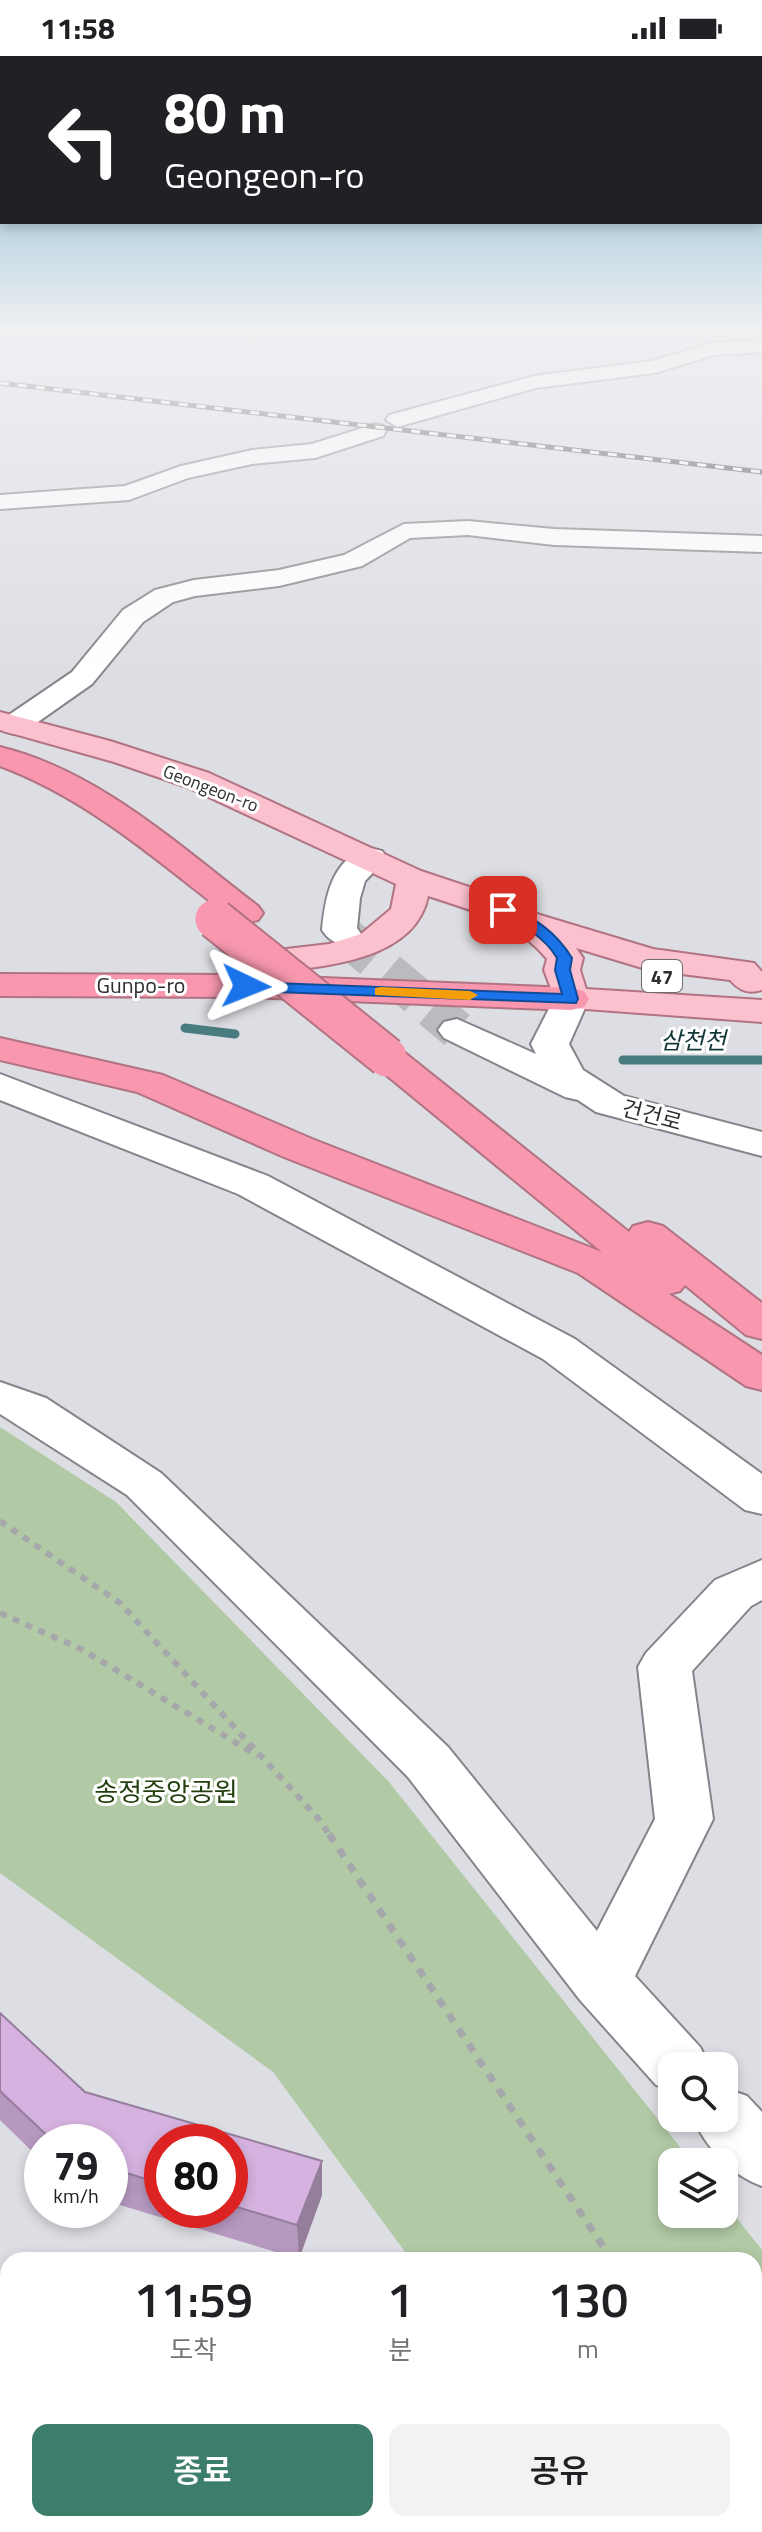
<!DOCTYPE html>
<html lang="ko">
<meta charset="utf-8">
<style>
body{margin:0;font-family:"Titillium Web","Noto Sans KR",sans-serif;background:#f2f2f2;color:#202124;height:100vh;display:flex;flex-direction:column;font-size:30px;white-space:nowrap}
*{box-sizing:border-box;margin:0}
p{font-size:26px;color:#757577}
.icon{flex:none;width:44px;height:44px;fill:none;stroke:currentColor;stroke-width:2;stroke-linecap:round;stroke-linejoin:round}
.map{position:relative;flex:1;overflow:hidden}
.drawer{position:absolute;left:0px;top:2196px;width:762px;height:280px;display:flex;flex-direction:column;background:#fff;border-radius:24px 24px 0 0;box-shadow:0 4px 12px #0003}
.drawer>*{flex:none}
.guide{position:absolute;left:0px;top:0px;width:762px;height:168px;box-shadow:0 4px 12px #0003;background:#202124;color:#fff;overflow:hidden}
.tools{position:absolute;left:658px;top:1996px;display:grid;gap:16px}
.tools a{display:grid;place-items:center;width:80px;height:80px;border-radius:16px;background:#fff;box-shadow:0 4px 12px #0003;font-size:40px}
.speed{position:absolute;left:24px;top:2068px;display:flex;gap:16px;font-size:40px;font-weight:700;text-align:center}
.speed>*{display:grid;place-content:center;width:104px;height:104px;border-radius:50%;background:#fff;box-shadow:0 4px 12px #0003;line-height:1}
.speed small{font-size:20px;font-weight:400}
.speed .limit{border:12px solid #d22;background:#fff;color:#111}
.pin{position:absolute;display:grid;place-items:center;width:68px;height:68px;color:#fff;margin:-34px;border-radius:16px;box-shadow:0 4px 12px #0006}
.me{position:absolute;width:88px;margin:-44px;rotate:92deg;stroke-linejoin:round;filter:drop-shadow(0 0 6px #0008)}
.turn{display:flex;align-items:center;gap:28px;height:168px;padding:0 32px;font-size:36px}
.turn .icon{width:104px;height:104px;stroke-width:2.5}
.turn b{display:block;font-size:56px;line-height:68px}
.eta{display:flex;justify-content:space-evenly;align-items:center;height:136px;text-align:center}
.eta b{font-size:48px;font-weight:600;line-height:56px}
.cta{display:flex;gap:16px;margin-top:auto;padding:16px 32px}
.cta a{flex:1;height:92px;border-radius:16px;background:#3c7d6c;color:#fff;font-size:32px;font-weight:600;line-height:92px;text-align:center}
.cta a+a{background:#f2f2f2;color:#202124}
.status{display:flex;justify-content:space-between;align-items:center;height:56px;padding:0 40px;background:#fff;direction:ltr}
.status svg{height:22px;fill:currentColor}
.map>svg:first-child{display:block}
.green{fill:#b1c9a5}
.lines{fill:none;stroke-linecap:round;stroke-linejoin:round}
.stream{stroke:#497c80;stroke-width:9}
.minor-tunnel{stroke:#b9bbbf;stroke-width:39;stroke-dasharray:39 19;stroke-linecap:butt}
.minor-casing{stroke:#83858a;stroke-width:4}
.major-casing{stroke:#b17382;stroke-width:4}
.highway-casing{stroke:#b17382;stroke-width:4}
.path-far1{stroke:#a5a7ab;stroke-width:6;stroke-dasharray:7 7;stroke-linecap:butt}
.path{stroke:#a5a7ab;stroke-width:7;stroke-dasharray:9 9;stroke-linecap:butt}
.minor{fill:#fff;fill-rule:evenodd}
.major{fill:#fbc1ce;fill-rule:evenodd}
.highway{fill:#f897ae;fill-rule:evenodd}
.rail-casing{stroke:#484a4c;stroke-width:5}
.rail{stroke:#fff;stroke-width:3;stroke-dasharray:9;stroke-linecap:butt}
.highway-bridge-casing{stroke:#b17382;stroke-width:43;stroke-linecap:butt}
.highway-bridge{stroke:#f897ae;stroke-width:39}
.wall{fill:#b799c0;fill-rule:evenodd}
.shaded-wall{fill:#957d9c}
.building{fill:#d5b2df;stroke:#957d9c;stroke-width:2}
.route{fill:#1a73e8;stroke:#114b97;stroke-width:2}
.slow{fill:#f59e0b}
.labels{text-anchor:middle;dominant-baseline:central;stroke-width:6;stroke-linejoin:round;paint-order:stroke}
.far-street-label{font-size:18px;fill:#2e2f31;stroke:#fff}
.shield{fill:#fff;stroke:#6d6d6f;stroke-width:2}
.shield-label{font-size:20px;font-weight:bold;fill:#2e2f31}
.street-label{font-size:22px;fill:#2e2f31;stroke:#fff}
.water-label{font-size:24px;font-style:italic;fill:#123639;stroke:#fff}
.near-park-label{font-size:26px;fill:#223f0e;stroke:#fff}
</style>
<div class="status"><b>11:58</b><svg viewBox="0 0 49 12"><path d="M0 12V9h3v3zM5 12V6h3v6zM10 12V3h3v9zM15 12V0h3v12zM26 1h20v11H26zM47 4h2v5h-2z"/></svg></div>
<div class="map">
<svg width="762" height="2476" viewBox="0 0 762 2476">
<rect width="100%" height="100%" fill="#dcdee3"/>
<path class="green" d="M0,1371L116,1446L389,1726L692,2106H672V2158H724V2146L762,2194V2476H556L553,2468H754V2204H411L273,2016L0,1817Z"/>
<g class="lines">
<path class="stream" d="M185,972L235,978
M623,1004H762"/>
<path class="minor-tunnel" d="M343,878L457,974"/>
<defs>
<path id="minor" d="M762,284V296L714,299L655,317L536,332L397,371L386,364L389,359L534,320L652,305L712,287Z
M375,368L383,370L386,375L383,380L315,402L252,408L188,422L129,444L0,453V439L125,430L181,410L252,394L312,388Z
M468,465L554,473L762,480V496L554,489L468,479L410,482L362,510L279,530L195,540L173,546L143,566L92,628L25,675L14,678L3,675L0,670L3,663L72,616L123,554L155,534L194,524L279,514L344,499L404,468Z
M370,792L382,795L387,802L365,825L360,842L357,872L361,878L355,885C340,889 331,888 322,874C325,841 332,801 370,792Z
M571,932L584,935L589,943L569,988L583,1014L624,1040L762,1076V1100L596,1056L578,1044L565,1041L444,982L438,974L444,966L457,963L536,998L531,988L558,935Z
M0,1018L268,1120L575,1283L762,1418V1458L745,1454L543,1303L238,1138L0,1044Z
M0,1326L46,1342L161,1417L448,1691L597,1875L655,1763L638,1611L646,1597L715,1524L762,1504V1544L751,1550L692,1615L713,1763L635,1920L700,1991L710,2010H672V2035L656,2029L580,1944L408,1721L127,1439L0,1358Z
M724,2032L747,2040L762,2056V2130C731,2119 707,2093 693,2062H724Z"/>
<path id="major" d="M0,656L110,685L209,717L421,815L508,844L540,859L653,893L754,907L762,916V934C748,938 740,935 730,924L649,914L576,892L583,902L580,914L586,933L762,944V966L558,951L544,914L547,903C517,866 471,854 428,840C414,911 305,912 248,918L235,915L230,907L235,899L329,888L361,878L391,853L396,828L187,731L114,706L0,674Z"/>
<path id="highway" d="M0,691C99,715 179,790 258,850L263,857L258,864L246,867L234,864C160,807 89,743 0,710Z
M0,918L246,919L571,932L584,935L589,943L584,951L571,954L246,941L0,940Z
M0,982L163,1019L312,1083L602,1196L374,1009L368,1001L374,993L387,990L400,993L629,1176L633,1170L648,1166L663,1170L762,1247V1283L746,1279L685,1229L680,1235L669,1238L762,1299V1334L746,1330L578,1217L284,1101L137,1036L0,1004Z"/>
</defs>
<use href="#minor" class="minor-casing"/>
<use href="#major" class="major-casing"/>
<use href="#highway" class="highway-casing"/>
<path class="path-far1" d="M0,1465L120,1547L318,1762L330,1780
M0,1557L83,1594L258,1700"/>
<path class="path" d="M329,1778L612,2204
M700,2468L703,2476"/>
<use href="#minor" class="minor"/>
<use href="#major" class="major"/>
<use href="#highway" class="highway"/>
<defs>
<path id="rail" d="M0,327L762,416"/>
</defs>
<use href="#rail" class="rail-casing"/>
<use href="#rail" class="rail"/>
<defs>
<path id="highway-bridge" d="M215,863L387,1001"/>
</defs>
<use href="#highway-bridge" class="highway-bridge-casing"/>
<use href="#highway-bridge" class="highway-bridge"/>
</g>
<path class="wall" d="M0,1957L85,2036L322,2105V2139L299,2203L110,2146V2086H42V2105L0,2064ZM162,2086H230V2154H162Z
M353,2468H431L433,2476H355Z"/>
<path class="shaded-wall" d="M322,2105V2139L299,2203L297,2169Z"/>
<path class="building" d="M0,1957L85,2036L322,2105L297,2169L230,2149V2086H162V2128L110,2112V2086H54L0,2035Z
M360,2468H431L433,2476H361Z"/>
<linearGradient id="sky" x2="0" y2="1"><stop stop-color="#6dabcc"/><stop offset="0.44" stop-color="#eff0f2"/><stop offset="1" stop-color="#eff0f2" stop-opacity="0"/></linearGradient>
<rect width="762" height="621" fill="url(#sky)"/>
<path class="route" d="M503,850C533,859 556,876 572,902L570,914L578,943L576,947L246,935L238,930L246,926L562,938L555,914L557,902C543,879 522,869 498,857L496,854Z"/>
<path class="slow" d="M381,931L470,935L478,939L470,944L375,939V932Z"/>
<g class="labels">
<g class="far-street-label">
<text transform="translate(211 732) rotate(21)">Geongeon-ro</text>
</g>
<rect class="shield" x="642" y="904" width="40" height="32" rx="6"/>
<g class="shield-label">
<text x="662" y="920">47</text>
</g>
<g class="street-label">
<text x="141" y="929">Gunpo-ro</text>
<text transform="translate(652 1059) rotate(15)">건건로</text>
</g>
<g class="water-label">
<text x="693" y="984">삼천천</text>
</g>
<g class="near-park-label">
<text x="166" y="1735">송정중앙공원</text>
</g>
</g>
</svg>
<div class="tools">
<a><svg class="icon" aria-label="search" viewBox="0 0 24 24"><circle cx="10" cy="10" r="6"/><path d="M15 15l6 6"/></svg></a>
<a><svg class="icon" aria-label="layers" viewBox="0 0 24 24"><path d="M12 4l9 5-9 5-9-5zM3 14l9 5 9-5"/></svg></a>
</div>
<div class="speed"><div>79<small>km/h</small></div><div class="limit">80</div></div>
<div class="pin" style="left:503px;top:854px;background:#d93025"><svg class="icon" aria-label="arrive" viewBox="0 0 24 24"><path d="M6 21V4h12l-3 4 3 4H6"/></svg></div>
<svg class="me" style="left:246px;top:930px" viewBox="-20 -20 40 40"><path d="M0-17L14 15 0 8-14 15z" fill="#1a73e8" stroke="#fff" stroke-width="4"/></svg>
<div class="guide">
<div class="turn"><svg class="icon" aria-label="left" viewBox="0 0 24 24"><path d="M17 20v-9H6M10 6l-5 5 5 5"/></svg><div><b>80 m</b>Geongeon-ro</div></div>
</div>
<section class="drawer">
<div class="eta">
<div><b>11:59</b><p>도착</p></div>
<div><b>1</b><p>분</p></div>
<div><b>130</b><p>m</p></div>
</div>
<div class="cta"><a>종료</a><a>공유</a></div>
</section>
</div>
